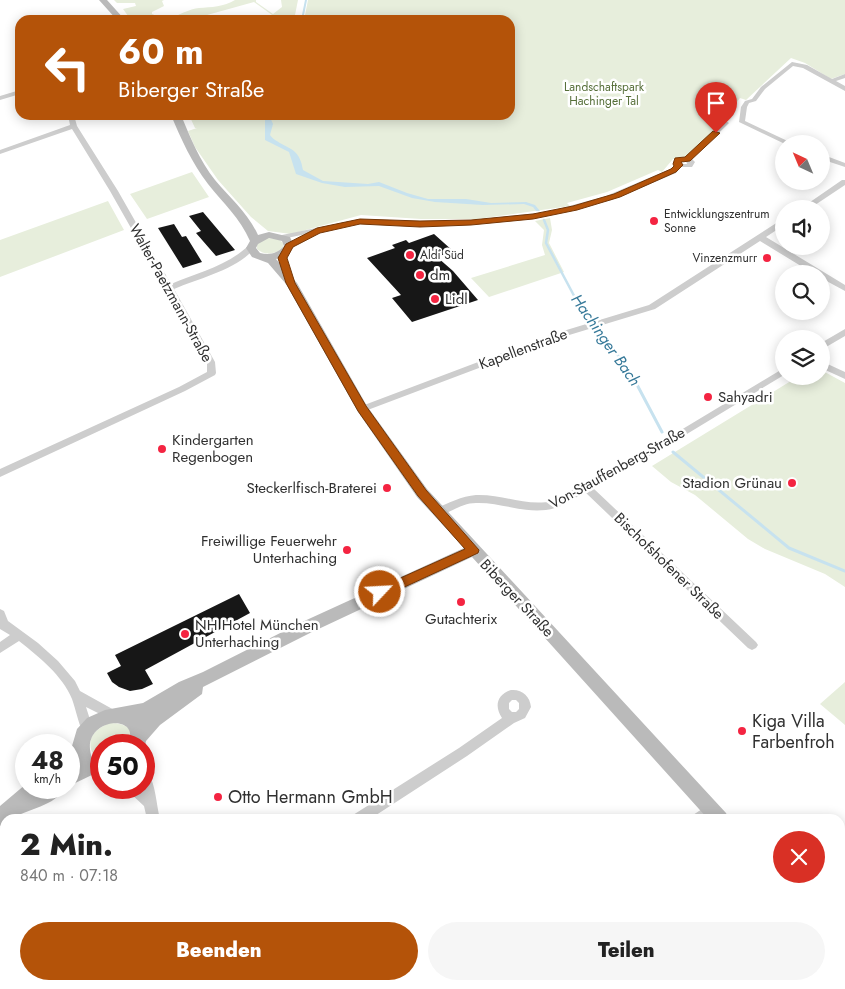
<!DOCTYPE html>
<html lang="de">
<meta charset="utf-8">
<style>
body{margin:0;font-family:Jost,sans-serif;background:#f6f6f6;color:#222;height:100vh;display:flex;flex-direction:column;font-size:19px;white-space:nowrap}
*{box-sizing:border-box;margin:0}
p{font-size:16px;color:#767676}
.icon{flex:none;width:28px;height:28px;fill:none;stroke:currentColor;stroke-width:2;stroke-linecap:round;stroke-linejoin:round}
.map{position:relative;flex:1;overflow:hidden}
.side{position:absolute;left:0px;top:814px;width:845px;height:176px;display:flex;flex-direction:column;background:#fff;border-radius:15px 15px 0 0;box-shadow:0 2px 12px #0003}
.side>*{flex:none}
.hud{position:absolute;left:15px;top:15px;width:500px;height:105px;border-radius:15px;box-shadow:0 2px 12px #0003;background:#b45309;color:#fff;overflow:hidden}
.needle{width:32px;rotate:316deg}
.buttons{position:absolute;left:775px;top:135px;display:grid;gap:10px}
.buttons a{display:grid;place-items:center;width:55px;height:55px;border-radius:50%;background:#fff;box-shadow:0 2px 12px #0003;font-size:25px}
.speed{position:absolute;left:15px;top:734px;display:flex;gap:10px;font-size:25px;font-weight:700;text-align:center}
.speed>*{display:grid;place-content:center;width:65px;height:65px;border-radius:50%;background:#fff;box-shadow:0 2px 12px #0003;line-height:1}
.speed small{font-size:12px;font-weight:400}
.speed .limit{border:8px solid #d22;background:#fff;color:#111}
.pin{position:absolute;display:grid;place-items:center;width:42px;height:42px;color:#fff;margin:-51px -21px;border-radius:50% 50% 50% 0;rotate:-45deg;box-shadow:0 0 5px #0007}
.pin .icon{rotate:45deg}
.me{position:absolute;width:55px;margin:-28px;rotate:65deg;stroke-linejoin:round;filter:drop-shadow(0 0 4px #0008)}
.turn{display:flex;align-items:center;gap:18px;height:105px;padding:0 20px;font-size:22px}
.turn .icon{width:65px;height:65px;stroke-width:2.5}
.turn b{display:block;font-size:35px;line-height:42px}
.round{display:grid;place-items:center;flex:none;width:52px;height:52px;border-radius:26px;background:#f6f6f6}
.overview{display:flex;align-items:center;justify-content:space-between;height:85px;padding:0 20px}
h1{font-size:30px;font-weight:800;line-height:38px}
.action{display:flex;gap:10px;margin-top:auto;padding:10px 20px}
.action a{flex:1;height:58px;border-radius:30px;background:#b45309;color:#fff;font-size:20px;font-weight:800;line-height:58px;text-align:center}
.action a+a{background:#f6f6f6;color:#222}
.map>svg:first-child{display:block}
.green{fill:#e7eedc}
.water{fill:#c7e2ef}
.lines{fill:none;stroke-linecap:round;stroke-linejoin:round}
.stream-far2{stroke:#c7e2ef;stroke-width:2}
.stream-far1{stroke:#c7e2ef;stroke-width:2.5}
.stream{stroke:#c7e2ef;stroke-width:3}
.building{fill:#171717}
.minor{fill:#cdcdcd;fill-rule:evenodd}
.secondary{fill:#bababa;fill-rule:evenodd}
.route{fill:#b45309;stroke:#753606}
.poi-dot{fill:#f42441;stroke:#fff;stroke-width:2}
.labels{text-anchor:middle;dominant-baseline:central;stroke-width:5;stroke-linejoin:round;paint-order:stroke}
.far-park-label{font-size:12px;fill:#566f39;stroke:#fff}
.far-poi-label{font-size:12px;fill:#303030;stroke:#fff;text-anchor:start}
.poi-label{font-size:15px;fill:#303030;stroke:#fff;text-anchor:start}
.street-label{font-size:15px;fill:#303030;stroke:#fff}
.water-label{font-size:16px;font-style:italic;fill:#367999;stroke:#fff}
.near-poi-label{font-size:18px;fill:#303030;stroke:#fff;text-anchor:start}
</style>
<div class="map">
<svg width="845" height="989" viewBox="0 0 845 989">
<rect width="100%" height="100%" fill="#fff"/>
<path class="green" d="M114,0H164L162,1L164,6L152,12V14L166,20H131L123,9L136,6L135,3H117Z
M235,0H256V2L273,14L282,7L281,0H298L294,20H279L254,2L189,20H169C177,15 190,9 199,8C211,7 224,7 235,0Z
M308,0H845V74L831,79L805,63L791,58L746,100L740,98L736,103L732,114L687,156L673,159L662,172L658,170L607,192L567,203L570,206L477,219H421L361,215L291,234L268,231L251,217L218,180L195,147L188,131L197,128H195L189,115H510V20H304Z
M192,172L209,197L147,219L130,194Z
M108,201L124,230L0,277V240Z
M550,218L552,230L549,243L564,272L489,297L471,278L545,255L542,245L544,230L535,221Z
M267,238L279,239L284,244L282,249C274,254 265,256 257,249V244Z
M821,370L845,383V587L825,574L765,549L748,539L695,495L671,482L652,466L799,376H821Z
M845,682V725L820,704Z
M109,723C124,723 136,727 129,745H101V759L92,752C86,736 97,729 109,723Z"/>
<path class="water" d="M265,115H269L273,124L270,135C278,146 297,146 301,162C302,164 302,167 303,170L323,181L368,184L379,182L407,193L428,199H466L491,203L526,202L535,205L540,211H536L533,207L524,204L483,205L435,202L412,198L379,186L345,187L322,183L296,174L289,152L265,140Z"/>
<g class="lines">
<path class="stream-far2" d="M302,20L306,0"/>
<path class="stream-far1" d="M544,220L548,230L546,243L580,307L631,372L635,380"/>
<path class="stream" d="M634,379L662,432
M673,452L789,548L845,571"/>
</g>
<path class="building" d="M203,212L235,250L216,256L196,233L201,231L189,216Z
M174,224L182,237L186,236L202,262L183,268L158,228Z
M434,234L453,251L437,257L453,271L478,300L412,322L392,298L401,295L367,258L395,248L392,245L406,240L409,243Z
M239,594L250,613L145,670L153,684L142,689L130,691L119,687L112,682L107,673L121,666L115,655Z"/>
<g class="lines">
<path class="minor" d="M792,62L807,65L832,79L845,74V78L836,81L845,86V91L803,68L793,66L765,89L756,101L749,103L747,107L745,121L794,144H785L739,122L741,107L745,101L752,99L761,87Z
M20,90V94L0,100V96Z
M68,115H74L77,126L118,191L171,284C197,273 227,266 248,246H254L255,248C236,270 200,278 174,289L215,362L216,373L215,375L185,391L0,477V469L179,387L207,372V362L110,191L72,129L0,154V150L70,125Z
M726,121L729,123L728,124L692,159L695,162L692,167H681L676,173L612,200L547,216L471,224L420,226L360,223L282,239L278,237L282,235L360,219L420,222L471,220L547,212L606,196L670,169L677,164H687L686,161L682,160V158L686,157Z
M821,154L845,163V167L821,159Z
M842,180H845V185L809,209H800Z
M781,220H784V225L766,237L845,285V291L821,278V274H814L760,241L655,309L556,339L365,411L362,412L357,409L359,407L550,335L649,305Z
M845,329V336L821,350V343Z
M821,361L845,372V379L821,368Z
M784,368V375L677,440L593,488L756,642L758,645L756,648L752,650L748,648L585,492C576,497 567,504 558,507C530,517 504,502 476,503C462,503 451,512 439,516L435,515L434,512L435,509C448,503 462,496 476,495C503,494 526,507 553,501L671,436Z
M0,609L4,611L8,621L38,643L58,661L75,681L80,691L116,711L118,715L116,719L112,720L86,707L93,729L91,733L87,735L83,733C78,722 76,710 72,699C62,675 39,657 19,641L0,653V642L10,635L0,629Z
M511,690C522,689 530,696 531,707L525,718L514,723L467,756L370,819H352L353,815L459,748L502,718C494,706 497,695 511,690ZM512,700H516L519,703V709L516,712H512L509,709V703Z
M144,770L148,772C156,786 156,803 160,819H147L144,806L129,792L127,788H144Z
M711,803L716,805L717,809C712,821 703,819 692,819L693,815Z
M60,985H74L73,989H59Z
M742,985H761L760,989H741Z"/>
<path class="secondary" d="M99,0H107L125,20H117Z
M171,115H181C190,137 200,161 215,180C230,198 248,213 258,235L269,232L290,237L294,246L287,255L276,259L297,283L367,406L427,489L726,813L729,819H708L472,557L310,633L203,687L202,694L160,725L146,741L144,750V745H130C130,740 131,734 129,730C122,715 80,725 92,758L101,761V777L94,774L69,786V769L74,767L69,769V749L72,746L77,729L87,718L105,710L143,703L179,682L203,672L300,623L464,548L417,497L358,412L286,284L268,263L252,257L246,248L250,241C240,218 223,203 208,184C192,163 181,139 171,115ZM269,238L282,241L284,246C277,254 269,255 260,253L256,248L258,244Z
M26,784V788H64C56,806 27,809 11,819H5V824L0,826V806Z
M840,945L845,947V971L840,969Z"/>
</g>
<path class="route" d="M713,131L720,133L690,161L681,162L683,165L676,172L620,197L577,210L533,219L471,225L420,227L360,224L320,233L293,247L287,258L295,283L366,406L426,490L479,550L478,553L385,596H376L374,592L376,589L465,549L418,496L358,411L286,283L278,258L286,244L317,228L360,219L420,221L471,220L533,214L573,206L614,194L671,169L674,166L673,164L675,158L685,157Z"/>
<g class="poi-dot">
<circle cx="654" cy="221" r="5"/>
<circle cx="410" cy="255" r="5"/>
<circle cx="767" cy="258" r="5"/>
<circle cx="420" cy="275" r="5"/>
<circle cx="435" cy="299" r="5"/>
<circle cx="708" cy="397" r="5"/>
<circle cx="162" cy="449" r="5"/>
<circle cx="792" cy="483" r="5"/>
<circle cx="387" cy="488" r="5"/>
<circle cx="347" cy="550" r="5"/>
<circle cx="461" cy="602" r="5"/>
<circle cx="185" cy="634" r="5"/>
<circle cx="742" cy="731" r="5"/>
<circle cx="218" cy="797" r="5"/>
</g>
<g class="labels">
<g class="far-park-label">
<text x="604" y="87">Landschaftspark<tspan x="604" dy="14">Hachinger Tal</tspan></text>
</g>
<g class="far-poi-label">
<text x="664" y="214">Entwicklungszentrum<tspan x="664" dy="14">Sonne</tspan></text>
<text x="420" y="255">Aldi Süd</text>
<text x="757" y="258" text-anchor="end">Vinzenzmurr</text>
</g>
<g class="poi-label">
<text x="430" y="275">dm</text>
<text x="445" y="299">Lidl</text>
<text x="718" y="397">Sahyadri</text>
<text x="172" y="440">Kindergarten<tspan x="172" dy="17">Regenbogen</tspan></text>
<text x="782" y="483" text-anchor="end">Stadion Grünau</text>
<text x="377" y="488" text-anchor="end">Steckerlfisch-Braterei</text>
<text x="337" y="541" text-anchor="end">Freiwillige Feuerwehr<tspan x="337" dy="17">Unterhaching</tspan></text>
<text x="461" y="619" text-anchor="middle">Gutachterix</text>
<text x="195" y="625">NH Hotel München<tspan x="195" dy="17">Unterhaching</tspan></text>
</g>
<g class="street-label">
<text transform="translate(171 293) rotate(61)">Walter-Paetzmann-Straße</text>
<text transform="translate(523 349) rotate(-20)">Kapellenstraße</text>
<text transform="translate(617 468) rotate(-29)">Von-Stauffenberg-Straße</text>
<text transform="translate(669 566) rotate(44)">Bischofshofener Straße</text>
<text transform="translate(517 598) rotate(47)">Biberger Straße</text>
</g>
<g class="water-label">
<text transform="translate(606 340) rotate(55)">Hachinger Bach</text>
</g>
<g class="near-poi-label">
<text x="752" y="721">Kiga Villa<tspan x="752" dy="21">Farbenfroh</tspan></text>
<text x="228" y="797">Otto Hermann GmbH</text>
</g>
</g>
</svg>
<div class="buttons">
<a><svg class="needle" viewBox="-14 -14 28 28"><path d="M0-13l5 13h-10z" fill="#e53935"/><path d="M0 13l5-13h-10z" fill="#767676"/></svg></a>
<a><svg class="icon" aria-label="sound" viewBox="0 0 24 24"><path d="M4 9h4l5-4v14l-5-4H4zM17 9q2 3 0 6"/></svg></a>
<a><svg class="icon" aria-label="search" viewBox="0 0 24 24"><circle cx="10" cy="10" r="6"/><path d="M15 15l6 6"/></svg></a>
<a><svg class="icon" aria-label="layers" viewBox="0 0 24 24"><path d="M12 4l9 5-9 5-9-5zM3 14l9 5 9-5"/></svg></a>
</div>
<div class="speed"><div>48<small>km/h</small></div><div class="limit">50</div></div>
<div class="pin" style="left:716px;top:133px;background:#d93025"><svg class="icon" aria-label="arrive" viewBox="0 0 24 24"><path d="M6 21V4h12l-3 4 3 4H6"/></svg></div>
<svg class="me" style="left:380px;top:592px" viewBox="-20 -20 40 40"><circle r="17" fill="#b45309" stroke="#fff" stroke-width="3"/><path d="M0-11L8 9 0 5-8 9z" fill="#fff"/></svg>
<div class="hud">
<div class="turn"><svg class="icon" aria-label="left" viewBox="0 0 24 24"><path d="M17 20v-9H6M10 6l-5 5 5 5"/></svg><div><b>60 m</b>Biberger Straße</div></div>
</div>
<section class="side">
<div class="overview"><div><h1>2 Min.</h1><p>840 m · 07:18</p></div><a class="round" style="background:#d93025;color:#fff"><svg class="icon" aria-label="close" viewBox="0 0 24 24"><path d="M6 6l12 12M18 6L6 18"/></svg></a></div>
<div class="action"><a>Beenden</a><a>Teilen</a></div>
</section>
</div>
